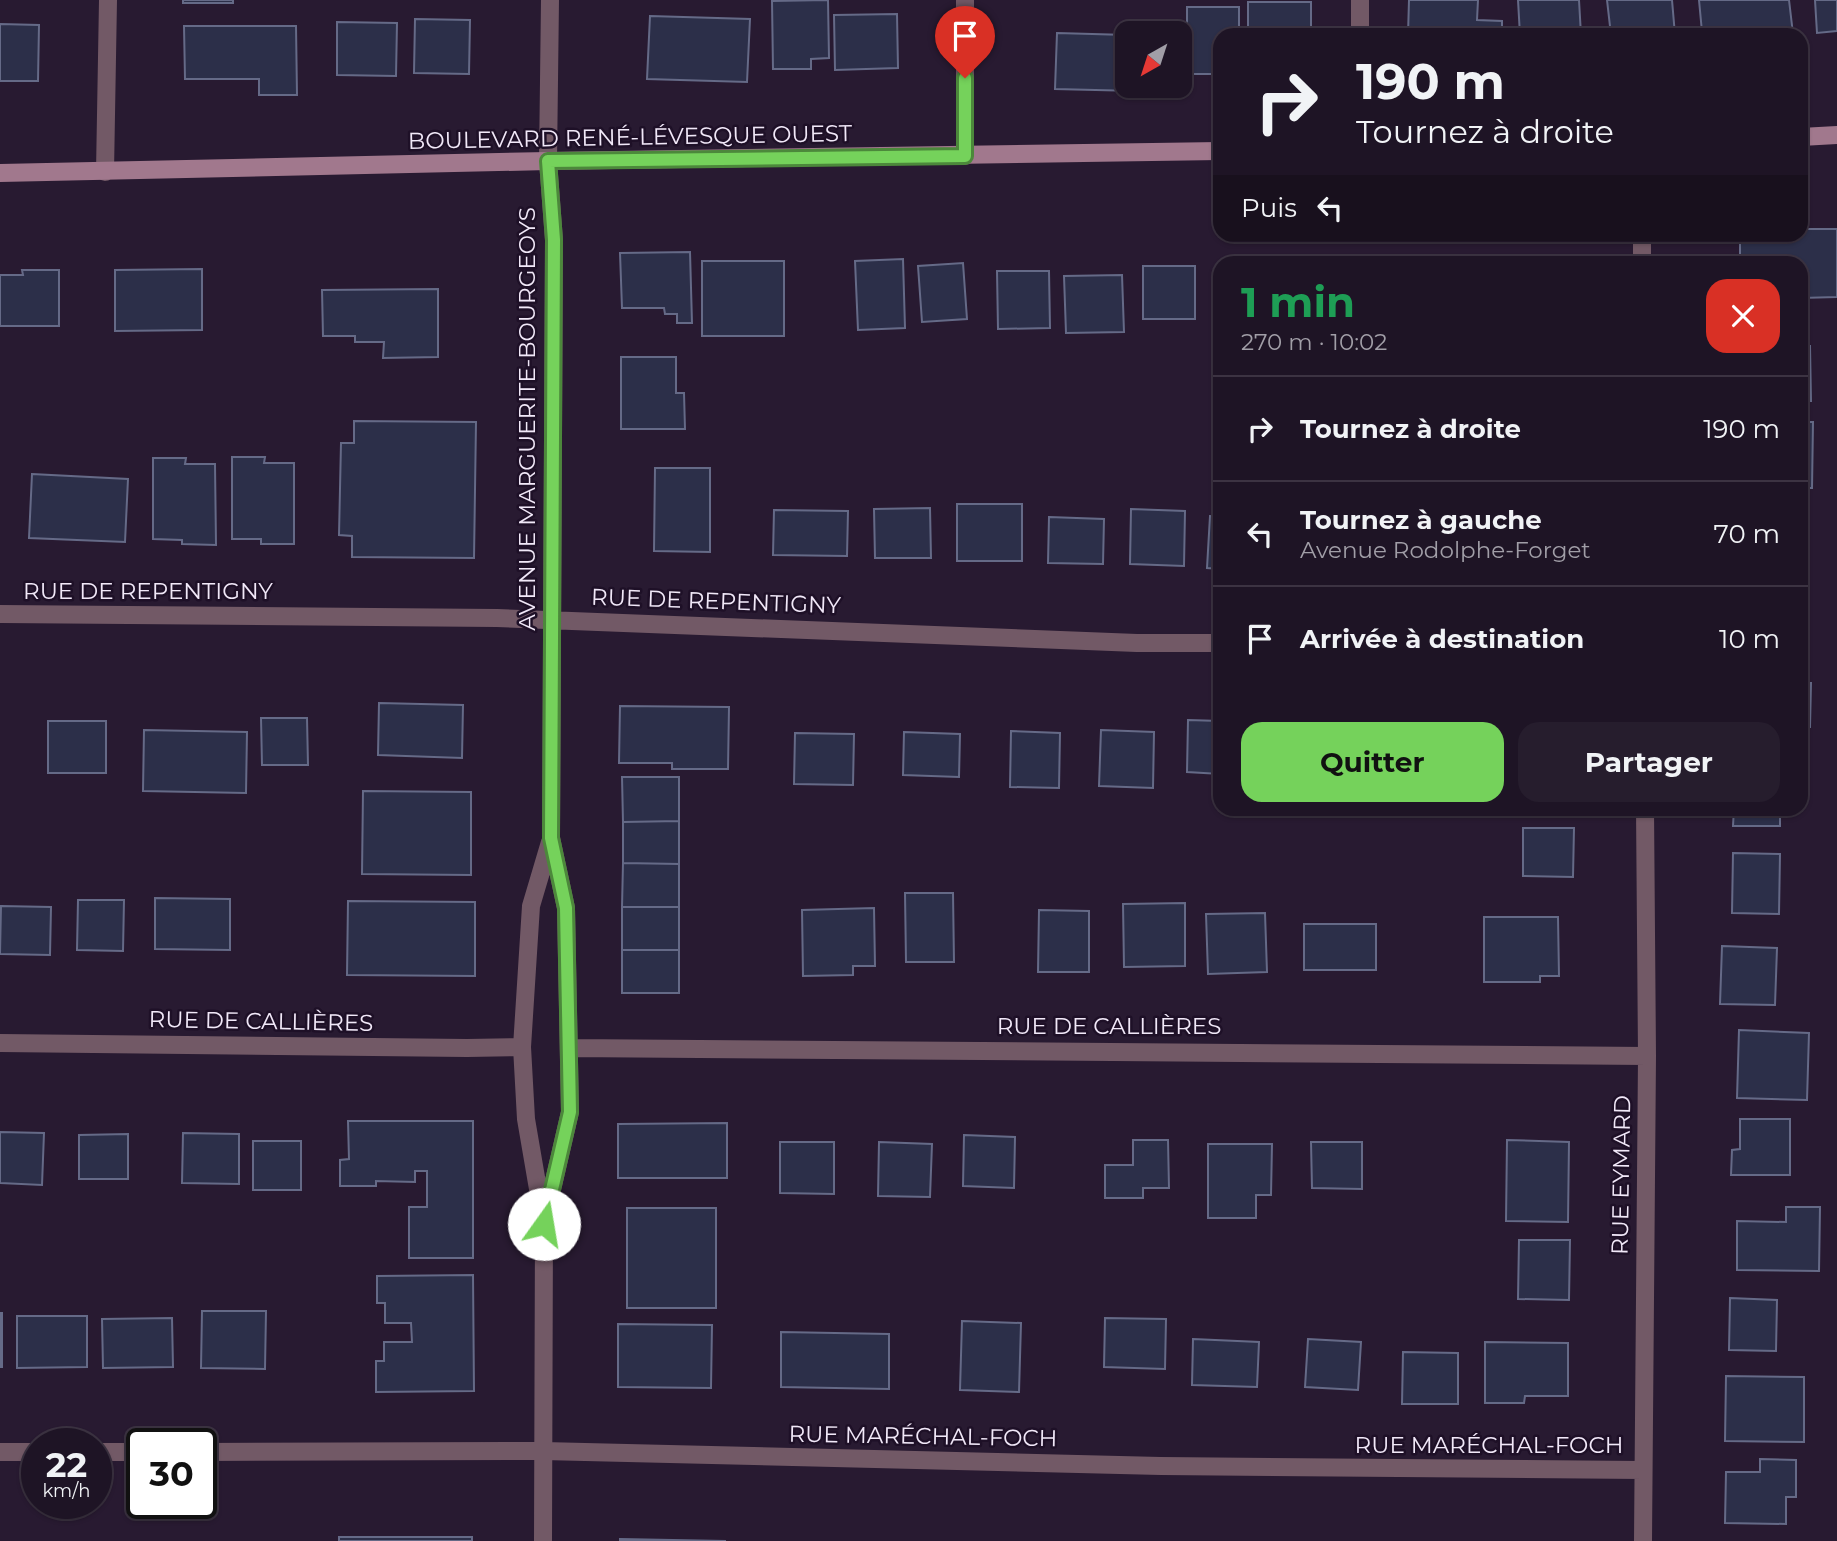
<!DOCTYPE html>
<html lang="fr">
<meta charset="utf-8">
<style>
body{margin:0;font-family:Montserrat,sans-serif;background:#261d2d;color:#f1f3f6;height:100vh;display:flex;flex-direction:column;font-size:26px;white-space:nowrap}
*{box-sizing:border-box;margin:0}
p{font-size:23px;color:#a19ea7}
.icon{flex:none;width:38px;height:38px;fill:none;stroke:currentColor;stroke-width:2;stroke-linecap:round;stroke-linejoin:round}
.map{position:relative;flex:1;overflow:hidden}
.side{position:absolute;left:1213px;top:256px;width:595px;height:560px;display:flex;flex-direction:column;background:#1e1425;border-radius:21px;box-shadow:0 2px 5px #0004,0 0 0 2px #3c3342}
.side>*{flex:none}
.banner{position:absolute;left:1213px;top:28px;width:595px;height:214px;border-radius:21px;box-shadow:0 2px 5px #0004,0 0 0 2px #3c3342;background:#1e1425;color:#f1f3f6;overflow:hidden}
.needle{width:46px;rotate:219deg}
.buttons{position:absolute;left:1115px;top:21px;display:grid;gap:14px}
.buttons a{display:grid;place-items:center;width:77px;height:77px;border-radius:14px;background:#1e1425;box-shadow:0 2px 5px #0004,0 0 0 2px #3c3342;font-size:35px}
.speed{position:absolute;left:21px;top:1428px;display:flex;gap:14px;font-size:35px;font-weight:700;text-align:center}
.speed>*{display:grid;place-content:center;width:91px;height:91px;border-radius:50%;background:#1e1425;box-shadow:0 2px 5px #0004,0 0 0 2px #3c3342;line-height:1}
.speed small{font-size:18px;font-weight:400}
.speed .limit{border:4px solid #111;border-radius:10px;background:#fff;color:#111}
.pin{position:absolute;display:grid;place-items:center;width:60px;height:60px;color:#fff;margin:-72px -30px;border-radius:50% 50% 50% 0;rotate:-45deg;box-shadow:0 0 7px #0007}
.pin .icon{rotate:45deg}
.me{position:absolute;width:77px;margin:-38px;rotate:13deg;stroke-linejoin:round;filter:drop-shadow(0 0 5px #0008)}
.turn{display:flex;align-items:center;gap:24px;height:147px;padding:0 28px;font-size:32px}
.turn .icon{width:91px;height:91px;stroke-width:2.5}
.turn b{display:block;font-size:49px;line-height:60px}
.then{display:flex;align-items:center;height:66px;padding:0 28px;background:#0003;gap:14px;font-size:26px}
.round{display:grid;place-items:center;flex:none;width:74px;height:74px;border-radius:21px;background:#261d2d}
.summary{display:flex;align-items:center;justify-content:space-between;height:119px;padding:0 28px}
h1{font-size:42px;font-weight:700;line-height:52px;color:#1e9e55}
.button{display:flex;gap:14px;margin-top:auto;padding:14px 28px}
.button a{flex:1;height:80px;border-radius:21px;background:#75d25b;color:#111;font-size:28px;font-weight:700;line-height:80px;text-align:center}
.button a+a{background:#261d2d;color:#f1f3f6}
ul{padding:0;list-style:none}
li{display:flex;align-items:center;gap:21px;height:105px;padding:0 28px;border-top:2px solid #3c3342}
li div{flex:1}
li b{display:block;font-size:26px}
li em{font-style:normal}
.map>svg:first-child{display:block}
.building{fill:#2c2f49;stroke:#656a87;stroke-width:2}
.lines{fill:none;stroke-linecap:round;stroke-linejoin:round}
.street{stroke:#725966;stroke-width:18}
.secondary{stroke:#a1788d;stroke-width:18}
.route-casing{stroke:#4c883b;stroke-width:18}
.route{stroke:#75d25b;stroke-width:12}
.labels{text-anchor:middle;dominant-baseline:central;stroke-width:5;stroke-linejoin:round;paint-order:stroke}
.street-label{font-size:23px;fill:#f1e8f8;stroke:#1e1027}
</style>
<div class="map">
<svg width="1837" height="1541" viewBox="0 0 1837 1541">
<rect width="100%" height="100%" fill="#281a31"/>
<path class="building" d="M183,0H233V3H183Z
M828,0L829,58L811,59V69H773L772,1Z
M1409,0H1478L1477,20L1502,21V35H1408Z
M1518,0H1579L1581,35H1520Z
M1607,0H1672L1675,35H1611Z
M1699,0H1789L1793,34L1734,35L1733,30L1702,32Z
M1815,0H1837V31L1817,33Z
M1248,2H1311V35H1248Z
M1187,7H1239V35H1220V74H1187Z
M897,14L898,68L835,70L834,15Z
M650,16L750,19L747,82L647,79Z
M415,19L470,20L469,74L414,73Z
M337,22L397,23L396,76L337,75Z
M0,24L39,25L38,81H0Z
M184,26H296L297,95H259V79H185Z
M1057,33L1127,35V86H1137L1136,91L1055,89Z
M1801,229H1837V297L1801,298V262H1740V234H1801Z
M690,252L692,323H677V314H665L664,308H622L620,253Z
M903,259L905,328L858,330L855,261Z
M702,261H784V336H702Z
M963,263L967,319L922,322L918,266Z
M1143,266H1195V319H1143Z
M202,269V330L115,331V270Z
M22,270H59V326H0V275H23Z
M997,271H1049L1050,328L998,329Z
M1122,275L1124,332L1066,333L1064,276Z
M438,289V357L383,358L384,342H355V336H323L322,290Z
M1801,346H1810L1811,401H1801Z
M621,357H676V393H684L685,429H621Z
M354,421L476,422L474,558L352,557V536L339,535L341,443H354Z
M1801,422H1813L1812,488H1801Z
M232,457H265L264,463H294V544H261V539H232Z
M153,458H186L185,464H215L216,545L182,544V540L153,539Z
M655,468H710V552L654,551Z
M32,474L128,479L125,542L29,538Z
M957,504H1022V561H957Z
M930,508L931,558H875L874,509Z
M1131,509L1185,511L1184,566L1130,564Z
M774,510L848,511L847,556L773,555Z
M1210,516L1220,517V569L1207,568Z
M1049,517L1104,519L1103,564L1048,563Z
M1801,683H1811L1810,727H1801Z
M379,703L463,705L462,758L378,755Z
M620,706L729,707L728,769H672V763H619Z
M261,718H307L308,765H262Z
M1188,720L1220,721V774L1187,772Z
M48,721H106V773H48Z
M144,730L247,732L246,793L143,791Z
M1101,730L1154,732L1153,788L1099,786Z
M1011,731L1060,733L1059,788L1010,787Z
M904,732L960,734L959,777L903,775Z
M795,733L854,734L853,785L794,784Z
M622,777H679V821L623,822Z
M363,791L471,792V875L362,874Z
M1274,808H1335V815L1274,814Z
M1734,808H1780V826H1733Z
M679,821V864L623,863V822Z
M1523,828H1574L1573,877L1523,876Z
M1733,853L1780,854L1779,914L1732,913Z
M623,863L679,864V907H622Z
M905,893H953L954,962H906Z
M155,898L230,899V950L155,949Z
M78,900H124L123,951L77,950Z
M348,901L475,902V976L347,975Z
M1185,903V966L1124,967L1123,904Z
M1,906L51,907L50,955L0,954Z
M622,907H679V950H622Z
M874,908L875,966H853V975L803,976L802,910Z
M1039,910L1089,911V972H1038Z
M1265,913L1267,972L1208,974L1206,914Z
M1484,917H1558L1559,976H1540V982H1484Z
M1304,924H1376V970H1304Z
M1722,946L1777,948L1775,1005L1720,1004Z
M622,950H679V993H622Z
M1739,1030L1809,1033L1807,1100L1737,1098Z
M1740,1119H1790V1175H1731L1732,1150L1740,1149Z
M348,1121H473V1258H409V1207H427V1171H415V1182L376,1181V1186H340V1160L349,1159Z
M727,1123V1178H618V1124Z
M0,1132L44,1133L42,1185L0,1183Z
M183,1133L239,1134V1184L182,1183Z
M128,1134V1179H79V1135Z
M964,1135L1015,1137L1014,1188L963,1186Z
M1133,1140H1168L1169,1188H1143V1198H1105V1165H1133Z
M1507,1140L1569,1142L1568,1222L1506,1221Z
M253,1141H301V1190H253Z
M780,1142H834V1194L780,1193Z
M879,1142L932,1144L930,1197L878,1196Z
M1311,1142H1362V1189L1312,1188Z
M1208,1144H1272L1271,1195H1256V1218H1208Z
M1786,1207H1820L1819,1271L1737,1270V1221L1786,1222Z
M627,1208H716V1308H627Z
M1519,1240H1570L1569,1300L1518,1299Z
M473,1275L474,1391L376,1392V1361H384V1342H412L411,1323H385V1303H377V1276Z
M1730,1298L1777,1300L1776,1351L1729,1350Z
M202,1311H266L265,1369L201,1368Z
M0,1313H2V1367H0Z
M17,1316H87V1367L17,1368Z
M172,1318L173,1367L103,1368L102,1319Z
M1105,1318L1166,1319L1165,1369L1104,1367Z
M962,1321L1021,1323L1019,1392L960,1390Z
M618,1324L712,1325L711,1388L618,1387Z
M781,1332L889,1334V1389L781,1387Z
M1193,1339L1259,1342L1257,1387L1192,1385Z
M1308,1339L1361,1342L1358,1390L1305,1387Z
M1485,1342L1568,1343V1396H1525L1524,1403H1485Z
M1403,1352L1458,1353V1404H1402Z
M1726,1376L1804,1377V1442L1725,1441Z
M1760,1459L1796,1460V1497H1786V1524L1725,1523L1726,1472H1760Z
M339,1537H472V1541H339Z
M620,1539L726,1541H620Z"/>
<g class="lines">
<path class="street" d="M965,0V156
M1360,35V0
M105,172L108,0
M1642,234V262
M0,614L497,618L1137,643H1220
M0,1043L467,1048L522,1047
M570,1048L1647,1056
M544,1224L570,1112L566,908L551,838L554,240L548,161L550,0
M0,1452H37
M96,1452H142
M201,1452L543,1451L1161,1466L1643,1470
M543,1541L544,1224L526,1119L522,1047L531,906L550,842
M1643,1541L1647,1056L1645,808"/>
<path class="secondary" d="M1801,137L1837,135
M0,173L548,161L1220,151"/>
</g>
<g class="lines">
<defs>
<path id="route" d="M544,1224L570,1112L566,908L551,838L554,240L548,161L965,156V78"/>
</defs>
<use href="#route" class="route-casing"/>
<use href="#route" class="route"/>
</g>
<g class="labels">
<g class="street-label">
<text transform="translate(630 137) rotate(-1)">BOULEVARD RENÉ-LÉVESQUE OUEST</text>
<text transform="translate(527 419) rotate(-90)">AVENUE MARGUERITE-BOURGEOYS</text>
<text x="148" y="591">RUE DE REPENTIGNY</text>
<text transform="translate(716 601) rotate(2)">RUE DE REPENTIGNY</text>
<text transform="translate(261 1021) rotate(1)">RUE DE CALLIÈRES</text>
<text x="1109" y="1026">RUE DE CALLIÈRES</text>
<text transform="translate(1621 1175) rotate(-89)">RUE EYMARD</text>
<text transform="translate(923 1436) rotate(1)">RUE MARÉCHAL-FOCH</text>
<text x="1489" y="1445">RUE MARÉCHAL-FOCH</text>
</g>
</g>
</svg>
<div class="buttons">
<a><svg class="needle" viewBox="-14 -14 28 28"><path d="M0-13l5 13h-10z" fill="#e53935"/><path d="M0 13l5-13h-10z" fill="#a19ea7"/></svg></a>
</div>
<div class="speed"><div>22<small>km/h</small></div><div class="limit">30</div></div>
<div class="pin" style="left:965px;top:78px;background:#d93025"><svg class="icon" aria-label="arrive" viewBox="0 0 24 24"><path d="M6 21V4h12l-3 4 3 4H6"/></svg></div>
<svg class="me" style="left:544px;top:1224px" viewBox="-20 -20 40 40"><circle r="19" fill="#fff"/><path d="M0-13L10 11 0 6-10 11z" fill="#75d25b"/></svg>
<div class="banner">
<div class="turn"><svg class="icon" aria-label="right" viewBox="0 0 24 24"><path d="M7 20v-9h11M14 6l5 5-5 5"/></svg><div><b>190 m</b>Tournez à droite</div></div>
<div class="then">Puis<svg class="icon" aria-label="left" viewBox="0 0 24 24"><path d="M17 20v-9H6M10 6l-5 5 5 5"/></svg></div>
</div>
<section class="side">
<div class="summary"><div><h1>1 min</h1><p>270 m · 10:02</p></div><a class="round" style="background:#d93025;color:#fff"><svg class="icon" aria-label="close" viewBox="0 0 24 24"><path d="M6 6l12 12M18 6L6 18"/></svg></a></div>
<ul>
<li><svg class="icon" aria-label="right" viewBox="0 0 24 24"><path d="M7 20v-9h11M14 6l5 5-5 5"/></svg><div><b>Tournez à droite</b></div><em>190 m</em></li>
<li><svg class="icon" aria-label="left" viewBox="0 0 24 24"><path d="M17 20v-9H6M10 6l-5 5 5 5"/></svg><div><b>Tournez à gauche</b><p>Avenue Rodolphe-Forget</p></div><em>70 m</em></li>
<li><svg class="icon" aria-label="arrive" viewBox="0 0 24 24"><path d="M6 21V4h12l-3 4 3 4H6"/></svg><div><b>Arrivée à destination</b></div><em>10 m</em></li>
</ul>
<div class="button"><a>Quitter</a><a>Partager</a></div>
</section>
</div>
